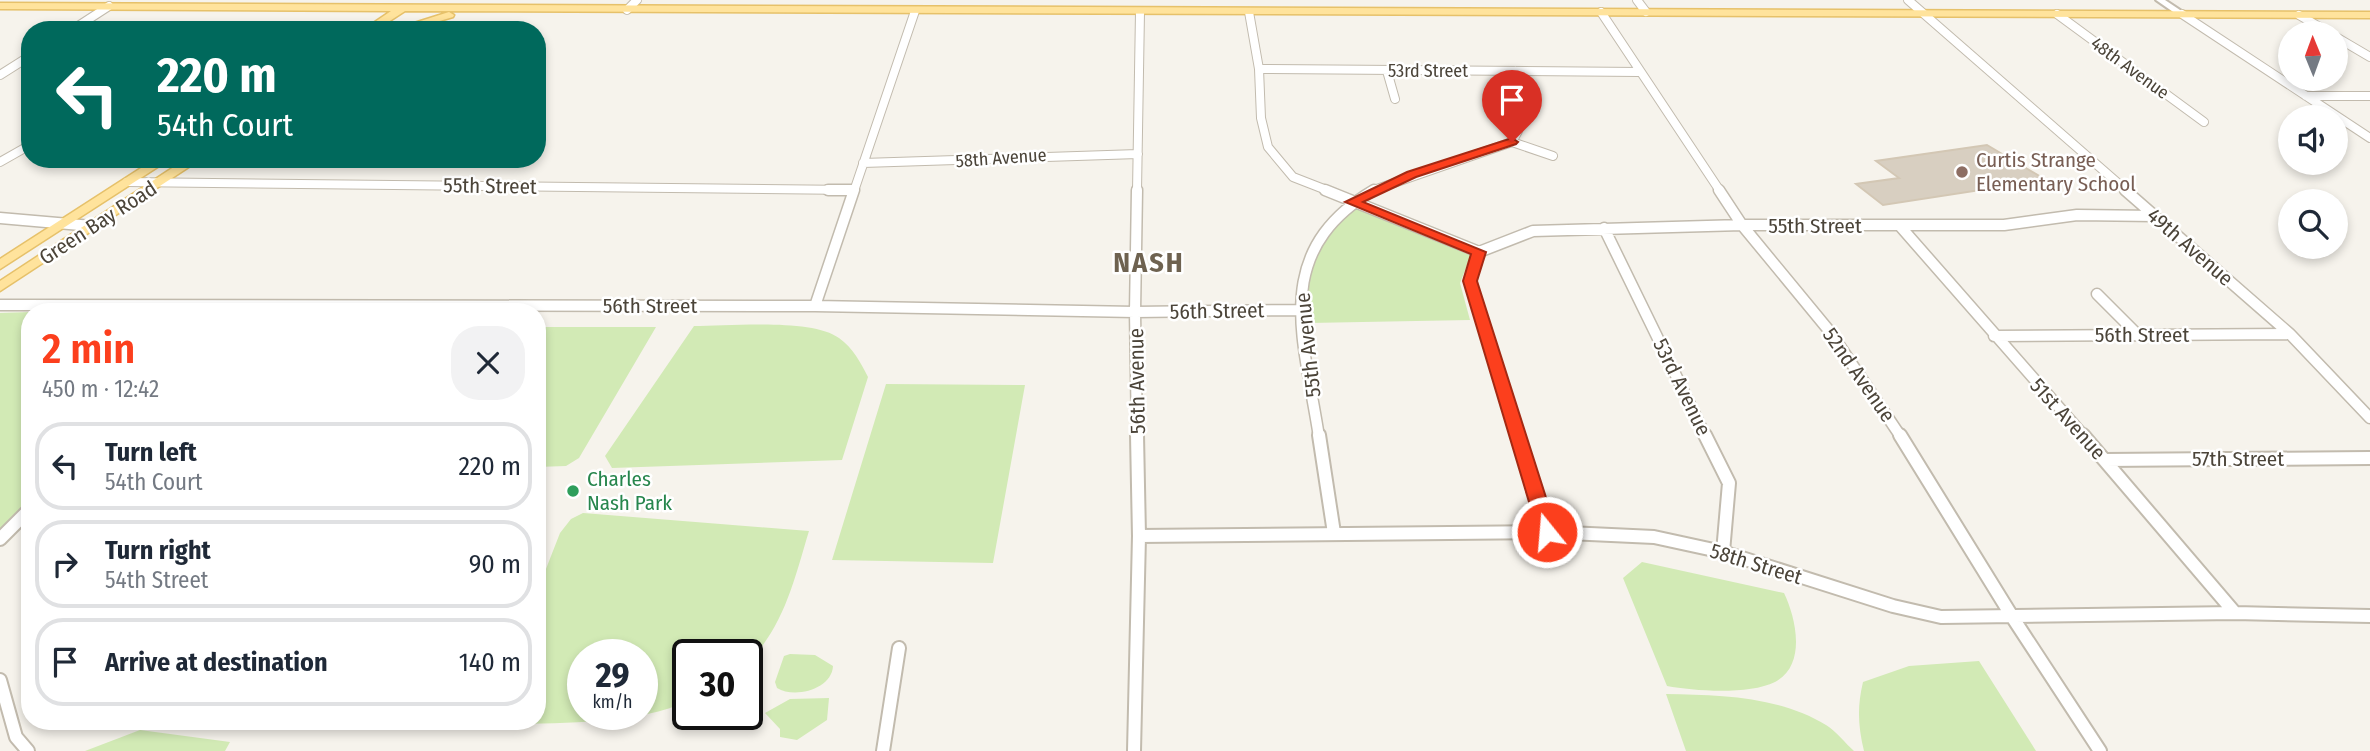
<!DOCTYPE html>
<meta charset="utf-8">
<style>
body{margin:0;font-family:"Fira Sans Condensed",sans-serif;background:#f2f2f3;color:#1f2937;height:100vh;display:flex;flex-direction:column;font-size:26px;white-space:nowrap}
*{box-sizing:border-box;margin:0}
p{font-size:23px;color:#747a83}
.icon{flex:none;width:38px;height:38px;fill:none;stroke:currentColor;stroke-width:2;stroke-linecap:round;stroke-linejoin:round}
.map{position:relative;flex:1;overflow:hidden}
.panel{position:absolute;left:21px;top:303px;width:525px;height:427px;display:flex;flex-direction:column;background:#fff;border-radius:28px;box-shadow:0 4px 10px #0003}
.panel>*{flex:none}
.hud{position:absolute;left:21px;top:21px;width:525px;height:147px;border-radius:28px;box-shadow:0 4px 10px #0003;background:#00695c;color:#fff;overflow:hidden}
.needle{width:46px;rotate:359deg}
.fabs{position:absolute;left:2278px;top:21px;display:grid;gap:14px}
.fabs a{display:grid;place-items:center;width:70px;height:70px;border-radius:50%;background:#fff;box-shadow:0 4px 10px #0003;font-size:35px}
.speed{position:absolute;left:567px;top:639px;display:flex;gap:14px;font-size:35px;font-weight:700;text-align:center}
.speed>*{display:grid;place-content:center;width:91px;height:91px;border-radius:50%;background:#fff;box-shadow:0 4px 10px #0003;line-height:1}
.speed small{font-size:18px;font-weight:400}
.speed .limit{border:4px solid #111;border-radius:10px;background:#fff;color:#111}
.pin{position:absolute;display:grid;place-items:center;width:60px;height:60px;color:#fff;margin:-72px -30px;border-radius:50% 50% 50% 0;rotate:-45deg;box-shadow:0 0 7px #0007}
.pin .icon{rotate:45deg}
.me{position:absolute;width:77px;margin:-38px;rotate:343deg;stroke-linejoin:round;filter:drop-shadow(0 0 5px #0008)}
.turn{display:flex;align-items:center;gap:24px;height:147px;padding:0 21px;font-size:32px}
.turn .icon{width:91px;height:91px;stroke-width:2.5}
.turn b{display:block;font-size:49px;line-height:60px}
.round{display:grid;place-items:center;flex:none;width:74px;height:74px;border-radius:28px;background:#f2f2f3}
.overview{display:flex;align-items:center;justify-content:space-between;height:119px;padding:0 21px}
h1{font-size:42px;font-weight:600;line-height:52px;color:#fc3f1d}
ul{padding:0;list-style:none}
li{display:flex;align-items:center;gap:21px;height:88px;margin:0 14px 10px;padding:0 7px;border:4px solid #e0e1e3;border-radius:28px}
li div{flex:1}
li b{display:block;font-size:26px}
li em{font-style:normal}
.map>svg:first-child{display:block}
.green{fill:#d2eab5;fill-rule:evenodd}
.building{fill:#d8cfc1;stroke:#d3c7b4;stroke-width:2}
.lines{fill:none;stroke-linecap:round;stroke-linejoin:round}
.minor-far2-casing{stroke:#c2bbae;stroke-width:10}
.minor-far1-casing{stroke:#c2bbae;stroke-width:13}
.minor-casing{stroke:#c2bbae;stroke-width:16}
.tertiary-casing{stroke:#c2bbae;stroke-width:4}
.primary-casing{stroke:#e6c16a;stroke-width:3}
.minor-far2{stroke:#fff;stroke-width:8}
.minor-far1{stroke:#fff;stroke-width:10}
.minor{stroke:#fff;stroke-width:12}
.tertiary{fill:#fff;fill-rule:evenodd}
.primary{fill:#ffe39c;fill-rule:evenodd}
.route{fill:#fc3f1d;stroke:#a42913;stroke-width:2}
.education-dot{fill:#8d6e63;stroke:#fff;stroke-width:2.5}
.leisure-dot{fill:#2e9e5b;stroke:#fff;stroke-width:2.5}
.labels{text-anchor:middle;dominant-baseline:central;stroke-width:5;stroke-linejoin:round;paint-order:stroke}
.far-street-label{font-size:18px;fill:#4b4439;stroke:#fff}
.education-label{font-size:21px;fill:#785e54;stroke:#fff;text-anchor:start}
.street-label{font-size:21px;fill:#4b4439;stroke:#fff}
.leisure-label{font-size:21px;fill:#27864d;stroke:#fff;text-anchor:start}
.district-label{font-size:28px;font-weight:bold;letter-spacing:2px;fill:#6e6250;stroke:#fff}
</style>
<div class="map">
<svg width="2370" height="751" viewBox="0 0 2370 751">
<rect width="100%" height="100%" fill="#f6f3ec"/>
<path class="green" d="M1360,209L1471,255L1460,283L1470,320L1309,323C1308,310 1305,296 1307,283C1310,261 1336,211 1360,209Z
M30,312V509L0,539V313Z
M694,326C728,326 813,318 839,338C853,348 861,363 868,377L842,460L612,468L605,456Z
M537,327H656L579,458L566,466L537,467Z
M886,384L1025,385L993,563L832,560Z
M583,513L809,531C795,577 784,628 747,663V654H688V701C633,727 547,722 486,725L488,721H537V592L560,533L571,519ZM583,654H642V714H583Z
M1642,562L1784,593C1796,618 1807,665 1775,682C1749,695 1694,691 1667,686L1623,578Z
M790,654L815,655L833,666C832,689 795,699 777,688L775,682L784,656Z
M1979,661L2036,751H1864C1858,726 1857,707 1863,682L1909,666Z
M1666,694C1719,695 1779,696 1826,725C1836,731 1845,743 1854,751H1686Z
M829,698L827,720L797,740L780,737V729L765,713L790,699Z
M140,730L230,742L225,751H85Z"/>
<path class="building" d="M1987,145L2046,180L1883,205L1856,184L1899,178L1876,161Z"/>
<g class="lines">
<defs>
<path id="minor-far2" d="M1637,0L1646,12
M1908,0L2127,191
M627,10L637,0
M1249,12L1259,69L1261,118L1268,147L1293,177L1329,191
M1601,12L1720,191
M2057,14L2204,122
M2182,14L2370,138
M2299,15L2330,33
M72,30L109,6
M2336,37L2370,57
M1259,69L1639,72
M1387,71L1395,99
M0,75L30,56
M2306,96H2370
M1512,142C1528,116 1528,98 1515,71
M1512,142L1553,156
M0,162L30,145
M863,163L1138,154
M127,182L853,190
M854,191L915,11
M1137,191L1140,12
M1371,191L1512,142"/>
<path id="minor-far1" d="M828,190H853
M1137,190L1135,312L1137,437
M1325,190L1479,252
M1719,190L1742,225L1831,333L1901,437
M2125,190L2290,334L2370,418
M0,218L92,226
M1900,226L2085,437
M1604,228L1706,437
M1479,252L1533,231L1742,225H2004L2077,215L2155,216
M1479,252L1470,281L1518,437
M2097,294L2139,336
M0,305L815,306L1135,312L1300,310
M815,306L854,190
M1994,336L2290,334
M1319,437C1304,338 1269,252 1374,190"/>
<path id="minor" d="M1319,435L1334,533
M1517,435L1547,532
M1705,435L1729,483L1723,552
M1900,435L2013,618L2100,751
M2083,435L2235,613
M2105,460L2370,458
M1139,536L1547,532L1654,537L1723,552L1893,606L1941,617L2235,613L2370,616
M0,539L30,509
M0,680L16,737L28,751
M883,751L899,648
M1134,751L1139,536L1137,435"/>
<path id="tertiary" d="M2156,0H2165L2186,14L2179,16Z"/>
<path id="primary" d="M0,3L2370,12V18L405,11L376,30H363L391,11L0,9Z
M449,12L454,15L453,17L409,30H392Z
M155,159H170L0,269V259Z
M186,159H201L0,291V281Z"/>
</defs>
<use href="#minor-far2" class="minor-far2-casing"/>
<use href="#minor-far1" class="minor-far1-casing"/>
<use href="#minor" class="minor-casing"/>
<use href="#tertiary" class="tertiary-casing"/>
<use href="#primary" class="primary-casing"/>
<use href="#minor-far2" class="minor-far2"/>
<use href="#minor-far1" class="minor-far1"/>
<use href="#minor" class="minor"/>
<use href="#tertiary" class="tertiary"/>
<use href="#primary" class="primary"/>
</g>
<path class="route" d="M1512,138L1518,142L1516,144L1416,177L1363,202L1486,252L1477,281L1557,532L1554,537H1541L1538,532L1463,281L1471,254L1345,202L1407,172Z"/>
<circle class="education-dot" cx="1962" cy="172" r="7"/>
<circle class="leisure-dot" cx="573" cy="491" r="7"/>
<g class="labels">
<g class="far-street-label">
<text transform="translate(2130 68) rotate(36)">48th Avenue</text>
<text x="1428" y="71">53rd Street</text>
<text transform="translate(1001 158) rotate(-4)">58th Avenue</text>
</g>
<g class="education-label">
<text x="1976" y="160">Curtis Strange<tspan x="1976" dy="24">Elementary School</tspan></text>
</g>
<g class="street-label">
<text transform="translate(490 186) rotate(1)">55th Street</text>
<text transform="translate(98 223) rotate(-33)">Green Bay Road</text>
<text x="1815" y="226">55th Street</text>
<text transform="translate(2190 247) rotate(41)">49th Avenue</text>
<text x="650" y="306">56th Street</text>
<text transform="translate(1217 311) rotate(-1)">56th Street</text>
<text x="2142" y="335">56th Street</text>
<text transform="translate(1308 345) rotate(-96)">55th Avenue</text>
<text transform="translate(1859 375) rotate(55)">52nd Avenue</text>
<text transform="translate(1137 381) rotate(-91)">56th Avenue</text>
<text transform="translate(1682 387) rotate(64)">53rd Avenue</text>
<text transform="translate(2068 419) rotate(48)">51st Avenue</text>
<text x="2238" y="459">57th Street</text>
<text transform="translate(1756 564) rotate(17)">58th Street</text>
</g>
<g class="leisure-label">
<text x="587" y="479">Charles<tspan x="587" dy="24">Nash Park</tspan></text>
</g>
<g class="district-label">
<text x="1149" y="262">NASH</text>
</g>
</g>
</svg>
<div class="fabs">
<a><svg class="needle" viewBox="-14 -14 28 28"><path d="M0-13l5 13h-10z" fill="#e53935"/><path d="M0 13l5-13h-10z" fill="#747a83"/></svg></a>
<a><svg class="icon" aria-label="sound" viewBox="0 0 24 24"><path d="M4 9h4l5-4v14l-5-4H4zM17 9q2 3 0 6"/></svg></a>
<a><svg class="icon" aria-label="search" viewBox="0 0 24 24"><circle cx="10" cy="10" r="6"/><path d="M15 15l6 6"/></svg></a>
</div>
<div class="speed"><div>29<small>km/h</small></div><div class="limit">30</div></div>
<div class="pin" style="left:1512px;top:142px;background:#d93025"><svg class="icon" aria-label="arrive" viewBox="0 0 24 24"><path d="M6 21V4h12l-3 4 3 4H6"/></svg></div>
<svg class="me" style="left:1547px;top:532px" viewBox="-20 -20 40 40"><circle r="17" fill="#fc3f1d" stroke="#fff" stroke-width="3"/><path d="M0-11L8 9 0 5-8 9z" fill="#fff"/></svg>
<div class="hud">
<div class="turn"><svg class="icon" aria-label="left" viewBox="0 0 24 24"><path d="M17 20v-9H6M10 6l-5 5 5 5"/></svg><div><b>220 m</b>54th Court</div></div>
</div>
<section class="panel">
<div class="overview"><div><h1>2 min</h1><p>450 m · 12:42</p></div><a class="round"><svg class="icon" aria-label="close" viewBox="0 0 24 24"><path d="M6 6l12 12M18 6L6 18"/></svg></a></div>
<ul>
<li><svg class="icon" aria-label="left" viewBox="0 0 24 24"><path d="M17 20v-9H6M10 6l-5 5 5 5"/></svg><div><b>Turn left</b><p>54th Court</p></div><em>220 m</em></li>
<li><svg class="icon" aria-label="right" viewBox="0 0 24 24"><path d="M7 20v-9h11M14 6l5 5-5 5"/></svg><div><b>Turn right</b><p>54th Street</p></div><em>90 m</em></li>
<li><svg class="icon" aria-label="arrive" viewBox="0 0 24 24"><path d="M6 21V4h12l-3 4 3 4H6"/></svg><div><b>Arrive at destination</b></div><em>140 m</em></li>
</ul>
</section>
</div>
